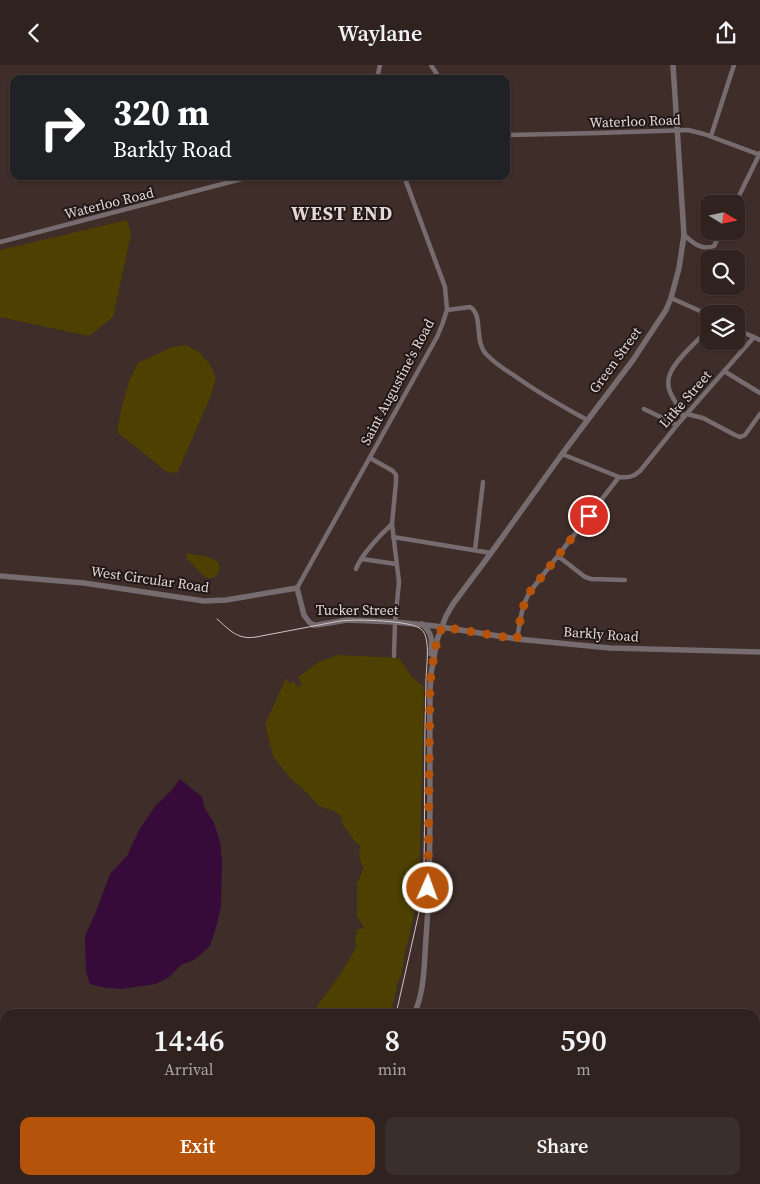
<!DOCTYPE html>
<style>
body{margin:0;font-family:"Source Serif 4",serif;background:#3b2f2c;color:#f1f3f6;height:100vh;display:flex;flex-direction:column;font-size:19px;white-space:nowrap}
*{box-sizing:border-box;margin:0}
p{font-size:16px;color:#a7a4a4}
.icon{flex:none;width:28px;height:28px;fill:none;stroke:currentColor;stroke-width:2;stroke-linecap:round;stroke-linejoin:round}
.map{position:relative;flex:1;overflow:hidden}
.details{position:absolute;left:0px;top:944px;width:760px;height:176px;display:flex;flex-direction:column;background:#2f221f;border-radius:15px 15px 0 0;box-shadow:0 1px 4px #0004,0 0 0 1px #4a3f3d}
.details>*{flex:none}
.guide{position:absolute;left:10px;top:10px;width:500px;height:105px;border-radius:10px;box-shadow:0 1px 4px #0004,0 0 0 1px #4a3f3d;background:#202124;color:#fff;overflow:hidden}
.needle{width:32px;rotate:100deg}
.buttons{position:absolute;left:700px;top:130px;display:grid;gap:10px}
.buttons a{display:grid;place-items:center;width:45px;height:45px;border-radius:10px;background:#2f221f;box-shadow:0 1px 4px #0004,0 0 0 1px #4a3f3d;font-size:25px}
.pin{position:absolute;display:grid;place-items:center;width:42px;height:42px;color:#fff;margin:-21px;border:2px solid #fff;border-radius:50%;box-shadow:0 1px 5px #0007}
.me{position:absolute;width:55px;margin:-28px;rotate:2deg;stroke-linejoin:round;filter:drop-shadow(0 0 4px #0008)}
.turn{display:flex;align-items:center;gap:18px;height:105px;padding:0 20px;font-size:22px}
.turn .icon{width:65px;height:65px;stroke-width:2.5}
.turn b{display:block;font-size:35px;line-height:42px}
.eta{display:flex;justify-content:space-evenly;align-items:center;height:85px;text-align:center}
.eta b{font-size:30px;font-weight:600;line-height:35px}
.primary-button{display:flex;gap:10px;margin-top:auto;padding:10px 20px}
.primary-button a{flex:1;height:58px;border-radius:10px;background:#b45309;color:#fff;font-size:20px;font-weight:600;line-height:58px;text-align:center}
.primary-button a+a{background:#3b2f2c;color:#f1f3f6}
header{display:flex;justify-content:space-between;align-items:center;height:65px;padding:0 20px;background:#2f221f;font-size:22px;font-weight:600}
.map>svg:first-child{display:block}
.green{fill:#4e4100}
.water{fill:#360a39}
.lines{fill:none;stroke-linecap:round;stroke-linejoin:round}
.minor{stroke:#766c6f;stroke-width:4.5}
.tertiary{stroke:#766c6f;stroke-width:5.5}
.secondary{stroke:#9b8c91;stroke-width:6}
.tram{stroke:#d2c5c3;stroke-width:1}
.route{stroke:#b45309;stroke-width:9;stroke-dasharray:0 16.2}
.labels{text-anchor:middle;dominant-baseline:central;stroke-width:4;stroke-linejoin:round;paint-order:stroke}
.street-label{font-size:14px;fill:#e4d7d5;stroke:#201716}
.district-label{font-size:19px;font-weight:bold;letter-spacing:1px;fill:#e4d7d5;stroke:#201716}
</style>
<header><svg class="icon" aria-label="back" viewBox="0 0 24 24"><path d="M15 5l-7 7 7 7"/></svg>Waylane<svg class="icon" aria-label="share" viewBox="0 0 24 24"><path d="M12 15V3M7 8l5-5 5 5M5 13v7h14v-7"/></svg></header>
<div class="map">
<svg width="760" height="1119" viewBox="0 0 760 1119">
<rect width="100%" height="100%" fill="#3f2d29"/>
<path class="green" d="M127,155L131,169L113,252L89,271L0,252V185Z
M186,280L199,287L210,299L216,313L210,333L177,408L167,407L117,367L121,345L129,316L138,298L172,282Z
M187,488C195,490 209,491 215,495C225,500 217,516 207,513C200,510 194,498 186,494Z
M337,590L399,593L411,611L424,622L419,825L408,877L406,883L401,912L398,916L391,949H314L318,940L340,910L357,881L355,874L357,865L364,863L357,851V818L364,803C359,798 359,787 360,780L357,779L343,760L341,751L334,746L319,741L305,726L289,712L273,691L265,659L286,613L289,618L294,617L298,622L302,620L298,612L319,597Z"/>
<path class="water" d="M180,714L202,732L204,742L214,758L220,777L222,794L221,841L217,859L210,881L194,895L181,900L169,912L156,919L121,924L101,922L90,919L86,906L85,871L96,847L110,809L127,791L139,765L156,740L171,726Z"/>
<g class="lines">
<path class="minor" d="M431,0L440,14
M377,14L380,0
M506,70L598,68L688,65L704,69L760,90
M711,71L734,0
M735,139L760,88
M684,170C693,178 702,186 714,181L721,166
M0,177L253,111
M671,233L709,250
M447,245L470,242C484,250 473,276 487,290C495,298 505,305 515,311C538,328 562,341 587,355
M736,264L760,275
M724,306L760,328
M644,344L677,360
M687,349L703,353L735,370L740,372L745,370L760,349
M683,352C680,342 672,334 669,324C668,319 668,313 670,309C675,295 698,275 709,264
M562,389L619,412C628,413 633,412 640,406L677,360L754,272
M370,393L393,406L396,410V417L392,459L399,517L395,557L394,591
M393,472L491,488
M475,485L483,417
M558,491L585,512L591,514L625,515
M362,494L396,499
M356,504C361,490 381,469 392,459
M297,523L437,272L442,260L447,245L445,222L404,111
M517,574C520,558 521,543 529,528L619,412
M92,1115L93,1119
M626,1115L636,1119
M132,1119V1115
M158,1119V1115
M178,1119L179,1115
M245,1119L246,1115
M309,1119V1115
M601,1119L603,1115
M657,1119L658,1115"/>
<path class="tertiary" d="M0,511L84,518L204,536L226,535L297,523L304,550L309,557L313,560H317L347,555L395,557L435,561L517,574L610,583L760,587
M422,559C433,569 432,575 431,589
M414,949C425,926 424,898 426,874C432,791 429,708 430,625L431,609L437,575L446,551L453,539L491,488L562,389L633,295L666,245L671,233L679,203L684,170L673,0
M755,1045L760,1044
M0,1115L1,1119
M382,1115V1119
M386,1119L387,1115"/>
<path class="secondary" d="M755,1053L760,1055"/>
<path class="tram" d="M217,554C230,565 237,575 256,572L340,556C354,554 414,555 422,565C431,574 426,603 426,616C424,681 425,746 424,811L422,834L396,949
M158,1119V1115"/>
</g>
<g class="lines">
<path class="route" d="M428,823L430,617L435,584L442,562L517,574C520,558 521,543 529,528L589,451"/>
</g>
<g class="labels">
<g class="street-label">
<text transform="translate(635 56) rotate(-2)">Waterloo Road</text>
<text transform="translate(109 138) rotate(-14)">Waterloo Road</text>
<text transform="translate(615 295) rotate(-54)">Green Street</text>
<text transform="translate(397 317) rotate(-62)">Saint Augustine's Road</text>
<text transform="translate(685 334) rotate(-49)">Litke Street</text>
<text transform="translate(150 514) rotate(8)">West Circular Road</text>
<text x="357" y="545">Tucker Street</text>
<text transform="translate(601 569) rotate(4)">Barkly Road</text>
</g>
<g class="district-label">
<text x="342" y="148">WEST END</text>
</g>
</g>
</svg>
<div class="buttons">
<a><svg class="needle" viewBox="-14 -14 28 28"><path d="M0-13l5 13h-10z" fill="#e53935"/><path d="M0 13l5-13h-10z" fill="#a7a4a4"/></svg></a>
<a><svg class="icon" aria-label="search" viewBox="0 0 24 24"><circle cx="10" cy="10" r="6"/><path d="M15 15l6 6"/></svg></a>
<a><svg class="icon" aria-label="layers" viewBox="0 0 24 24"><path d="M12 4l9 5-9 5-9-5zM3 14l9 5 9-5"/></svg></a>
</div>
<div class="pin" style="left:589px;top:451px;background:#d93025"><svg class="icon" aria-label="arrive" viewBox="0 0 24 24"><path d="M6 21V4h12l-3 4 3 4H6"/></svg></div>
<svg class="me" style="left:428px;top:823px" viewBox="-20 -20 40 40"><circle r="17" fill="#b45309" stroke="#fff" stroke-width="3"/><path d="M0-11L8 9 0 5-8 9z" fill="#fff"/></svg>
<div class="guide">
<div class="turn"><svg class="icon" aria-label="right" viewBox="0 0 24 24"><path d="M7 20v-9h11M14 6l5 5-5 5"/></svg><div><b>320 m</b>Barkly Road</div></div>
</div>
<section class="details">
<div class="eta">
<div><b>14:46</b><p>Arrival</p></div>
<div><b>8</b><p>min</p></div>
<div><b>590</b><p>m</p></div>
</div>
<div class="primary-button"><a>Exit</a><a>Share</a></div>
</section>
</div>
